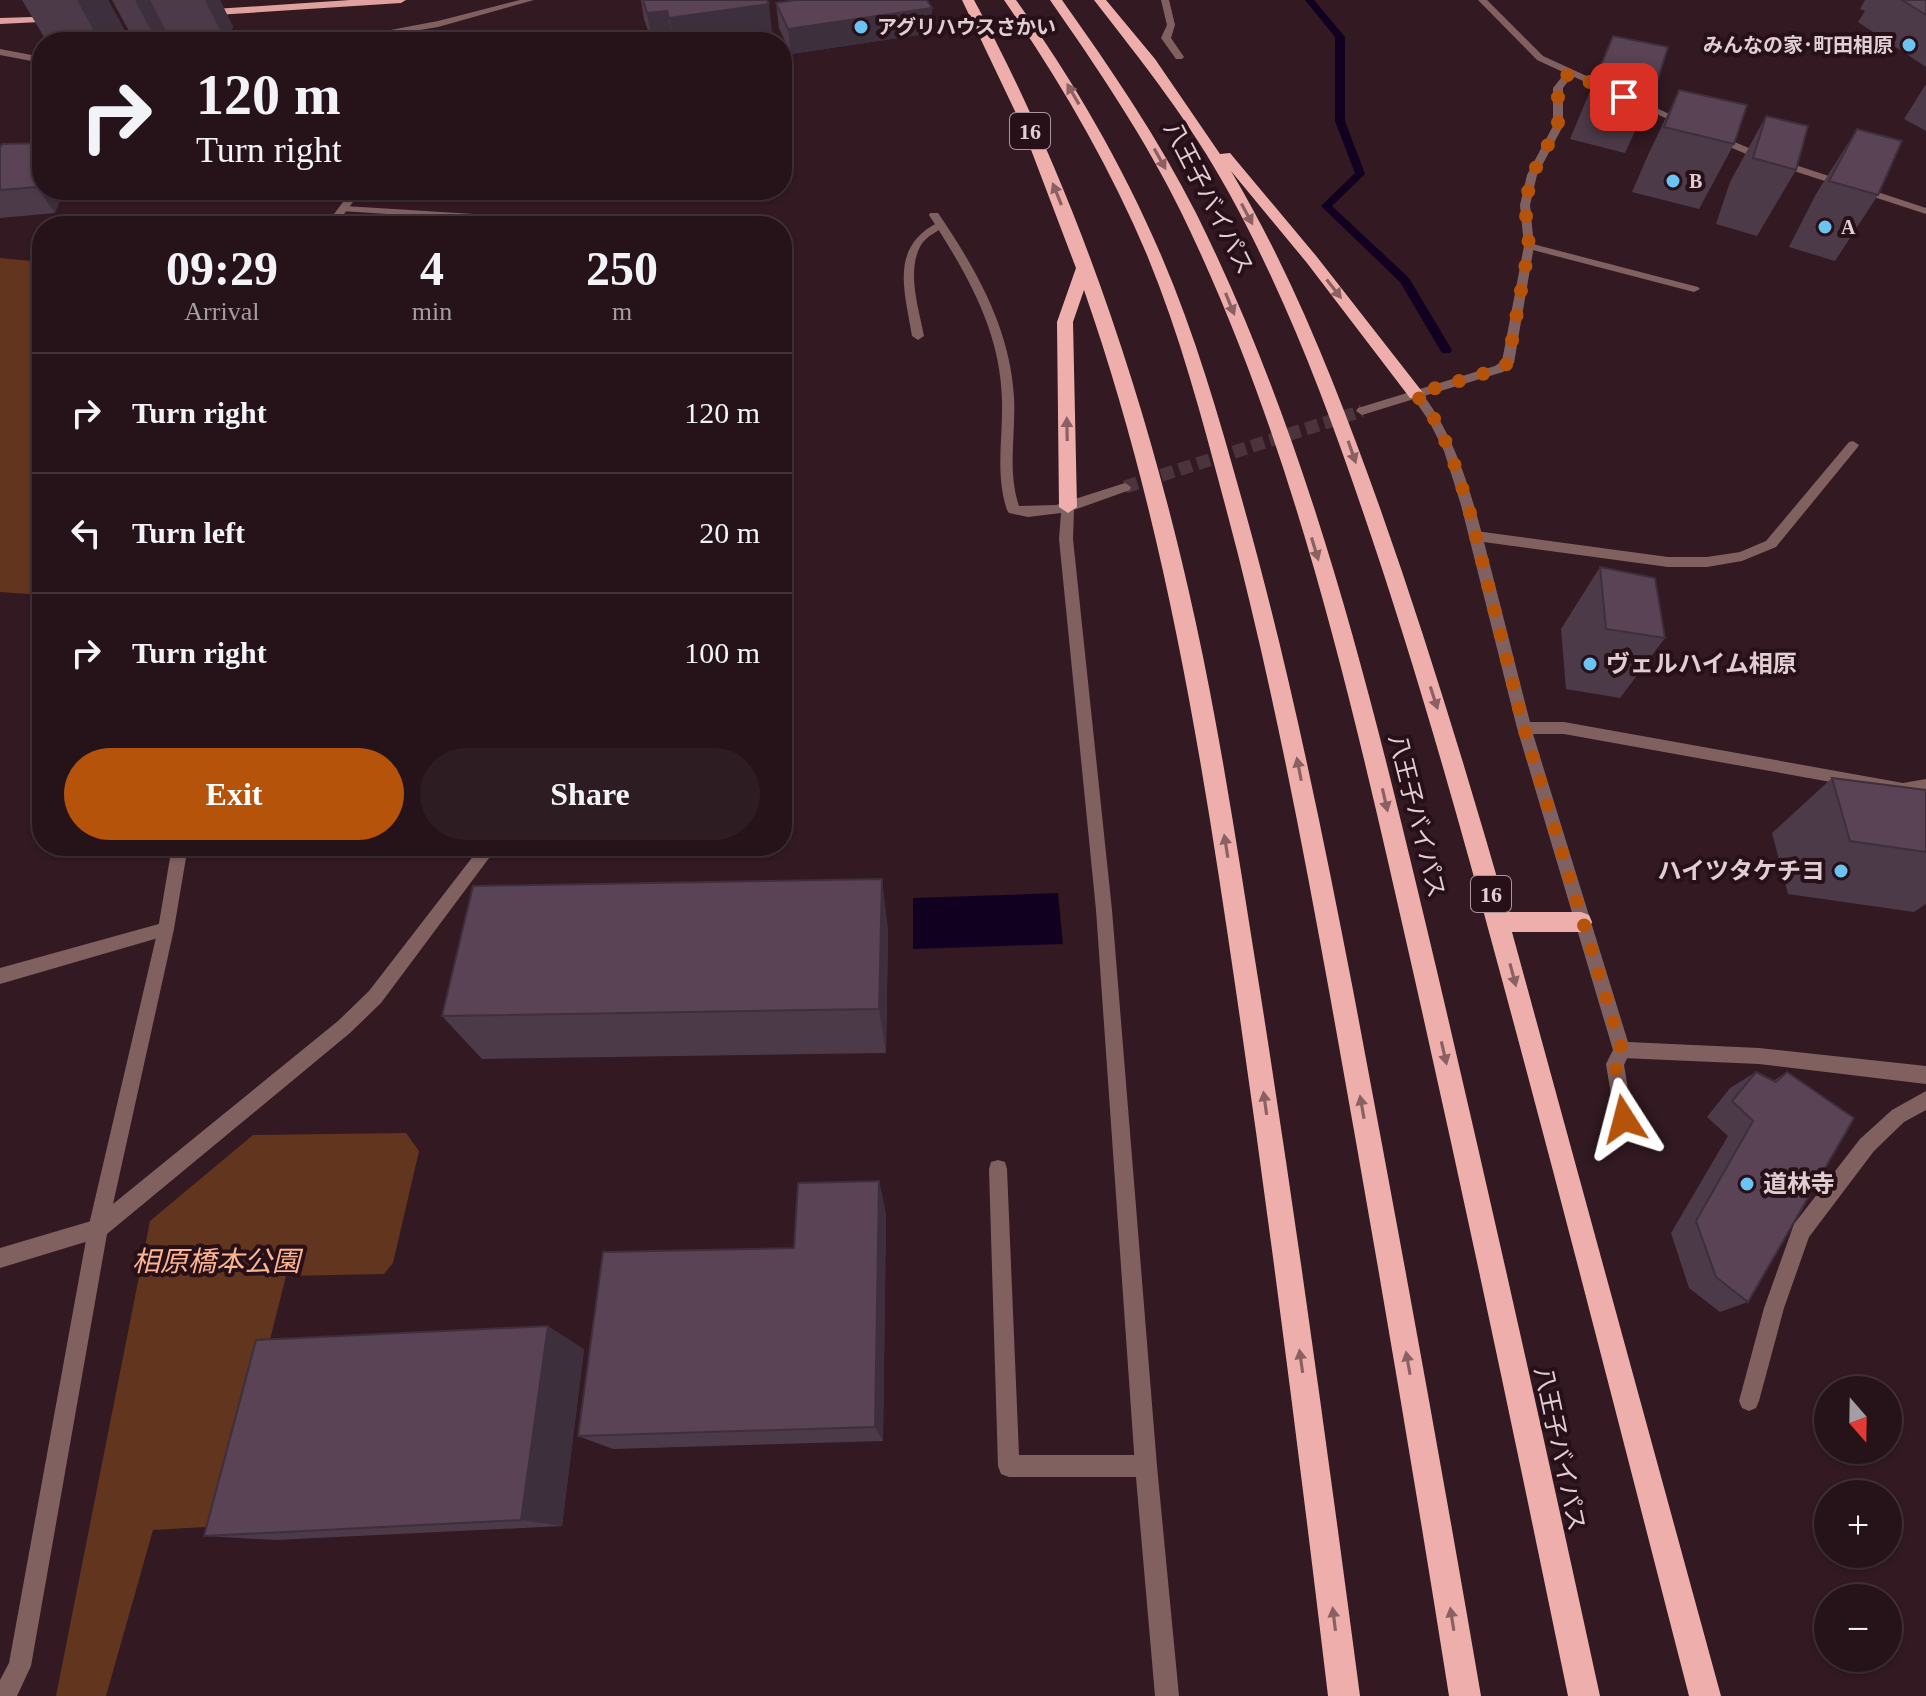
<!DOCTYPE html>
<meta charset="utf-8">
<style>
body{margin:0;font-family:"Times New Roman","Noto Sans JP",serif;background:#2e1c23;color:#f1f3f6;height:100vh;display:flex;flex-direction:column;font-size:30px;white-space:nowrap}
*{box-sizing:border-box;margin:0}
p{font-size:26px;color:#a49ea2}
.icon{flex:none;width:44px;height:44px;fill:none;stroke:currentColor;stroke-width:2;stroke-linecap:round;stroke-linejoin:round}
.map{position:relative;flex:1;overflow:hidden}
.panel{position:absolute;left:32px;top:216px;width:760px;height:640px;display:flex;flex-direction:column;background:#26131a;border-radius:32px;box-shadow:0 2px 6px #0004,0 0 0 2px #423239}
.panel>*{flex:none}
.hud{position:absolute;left:32px;top:32px;width:760px;height:168px;border-radius:32px;box-shadow:0 2px 6px #0004,0 0 0 2px #423239;background:#26131a;color:#f1f3f6;overflow:hidden}
.needle{width:52px;rotate:160deg}
.tools{position:absolute;left:1814px;top:1376px;display:grid;gap:16px}
.tools a{display:grid;place-items:center;width:88px;height:88px;border-radius:50%;background:#26131a;box-shadow:0 2px 6px #0004,0 0 0 2px #423239;font-size:40px}
.pin{position:absolute;display:grid;place-items:center;width:68px;height:68px;color:#fff;margin:-34px;border-radius:16px;box-shadow:0 4px 12px #0006}
.me{position:absolute;width:88px;margin:-44px;rotate:351deg;stroke-linejoin:round;filter:drop-shadow(0 0 6px #0008)}
.turn{display:flex;align-items:center;gap:28px;height:168px;padding:0 32px;font-size:36px}
.turn .icon{width:104px;height:104px;stroke-width:2.5}
.turn b{display:block;font-size:56px;line-height:68px}
.eta{display:flex;justify-content:space-evenly;align-items:center;height:136px;text-align:center}
.eta b{font-size:48px;font-weight:700;line-height:56px}
.cta{display:flex;gap:16px;margin-top:auto;padding:16px 32px}
.cta a{flex:1;height:92px;border-radius:48px;background:#b45309;color:#fff;font-size:32px;font-weight:700;line-height:92px;text-align:center}
.cta a+a{background:#2e1c23;color:#f1f3f6}
ul{padding:0;list-style:none}
li{display:flex;align-items:center;gap:24px;height:120px;padding:0 32px;border-top:2px solid #423239}
li div{flex:1}
li b{display:block;font-size:30px}
li em{font-style:normal}
.map>svg:first-child{display:block}
.green{fill:#62351e}
.water{fill:#120020}
.lines{fill:none;stroke-linecap:round;stroke-linejoin:round}
.stream{fill:#120020;fill-rule:evenodd}
.minor-tunnel{stroke:#4c343d;stroke-width:13;stroke-dasharray:13 6;stroke-linecap:butt}
.service{fill:#806160;fill-rule:evenodd}
.minor{fill:#806160;fill-rule:evenodd}
.primary{fill:#e0a09d;fill-rule:evenodd}
.trunk{fill:#eeafac;fill-rule:evenodd}
.wall{fill:#4d3a49}
.shaded-wall{fill:#3e2f3c}
.building{fill:#594355;stroke:#3e2f3c;stroke-width:2}
.oneway{fill:#8b6062}
.route{stroke:#b45309;stroke-width:14;stroke-dasharray:0 25.2}
.poi-dot{fill:#6bc3f2;stroke:#281019;stroke-width:3}
.labels{text-anchor:middle;dominant-baseline:central;stroke-width:8;stroke-linejoin:round;paint-order:stroke}
.far-poi-label{font-size:20px;font-weight:bold;fill:#e0ced3;stroke:#281019;text-anchor:start}
.shield{fill:#281019;stroke:#a9959b;stroke-width:2}
.shield-label{font-size:22px;font-weight:bold;fill:#e0ced3}
.street-label{font-size:24px;fill:#e0ced3;stroke:#281019}
.poi-label{font-size:24px;font-weight:bold;fill:#e0ced3;stroke:#281019;text-anchor:start}
.near-park-label{font-size:28px;font-style:italic;fill:#fcb491;stroke:#281019}
</style>
<div class="map">
<svg width="1926" height="1696" viewBox="0 0 1926 1696">
<rect width="100%" height="100%" fill="#321922"/>
<path class="green" d="M0,258L42,262V595L0,592Z
M406,1133L419,1151L393,1263L384,1274L286,1276L223,1526L153,1530L106,1696H56L150,1221L253,1135Z"/>
<path class="water" d="M1058,893L1063,944L913,949V898Z"/>
<g class="lines">
<path class="stream" d="M1305,0H1314L1345,37V121L1365,174L1332,206L1409,278L1452,350L1450,353H1442L1400,282L1321,206L1355,173L1335,121V37Z"/>
<path class="minor-tunnel" d="M1125,487L1362,411"/>
<path class="service" d="M1161,0H1169L1175,25L1171,38L1184,57L1182,59H1176L1161,38L1167,25Z
M345,206L605,222L610,225L569,226L341,211L340,209Z
M937,223L946,225C938,232 927,235 921,245C906,271 919,309 924,336L918,340L912,336C905,292 889,248 937,223Z
M1529,243L1698,287L1700,289L1694,292L1525,248V244Z
M1853,441L1859,445L1857,448L1776,547L1742,561L1707,567H1668L1476,541L1469,536L1476,531L1668,557H1707L1740,552L1766,541L1849,442Z
M166,922L172,924L174,929L172,934L0,984V968Z
M1622,1042L1628,1044L1631,1050L1624,1065L1633,1119L1630,1125L1624,1128L1618,1125L1615,1119L1606,1064L1616,1044Z
M1926,1091V1110L1904,1122L1874,1151L1809,1237L1784,1308L1759,1401L1756,1408L1749,1411L1742,1408L1739,1401L1764,1308L1794,1224L1860,1139L1892,1110Z
M998,1160L1005,1162L1007,1169L1019,1455H1146L1154,1458L1157,1466L1154,1474L1146,1477H1009L1001,1474L998,1466L989,1169L991,1162Z
M98,1219L105,1222L108,1229L105,1236L0,1268V1248Z"/>
<path class="minor" d="M520,0H534L438,27L348,42H327L438,21Z
M1478,0H1487L1543,56L1689,123L1681,125L1572,76L1563,88V126L1537,175L1530,205L1534,246L1514,363L1503,372L1424,396C1462,448 1476,511 1492,573C1505,623 1517,672 1530,722H1564L1903,783L1926,779V791L1903,795L1564,734H1533L1628,1042L1759,1048L1926,1066V1084L1759,1064L1622,1058L1616,1056L1613,1050L1517,728L1461,505L1444,451L1429,421L1414,399L1362,415L1356,411L1358,408L1495,366L1502,361L1524,246L1520,205L1527,175L1553,126V88L1565,73L1537,60Z
M0,49L42,57V63L0,55Z
M1713,133L1768,156L1926,208V214L1760,160L1709,138L1708,136Z
M352,190H362L335,226H325Z
M930,213H938C976,269 1010,328 1014,397C1016,434 1007,470 1019,506L1056,505L1125,483L1131,487L1130,490L1074,510L1073,539L1112,910L1157,1466L1179,1696H1155L1135,1466L1096,910L1059,539L1061,513L1028,517L1009,513L1007,510C995,473 1003,439 1002,401C1001,331 966,272 929,215Z
M657,223L667,224L668,226H652Z
M172,846H188L174,929L113,1204L338,1021L369,991L481,846H498L381,1003L350,1033L107,1234L31,1666L17,1696H0V1680L9,1663L88,1229L158,929Z"/>
<path class="primary" d="M350,0H406L401,3L200,16L194,13L200,10Z
M64,16V20L60,21L0,24V18Z"/>
<path class="trunk" d="M962,0H974C1077,190 1149,408 1195,619C1222,742 1240,867 1260,991C1297,1226 1329,1461 1360,1696H1328C1300,1461 1270,1225 1236,991C1201,751 1164,519 1084,290L1073,322L1077,507L1068,513L1059,507L1057,322L1076,268L1022,126Z
M1004,0H1016C1073,80 1122,164 1161,255C1195,334 1219,417 1242,500C1288,663 1322,829 1354,995C1398,1228 1441,1462 1481,1696H1449C1412,1462 1372,1229 1330,996C1300,830 1268,664 1224,501C1202,418 1180,335 1147,255C1109,165 1060,81 1004,0Z
M1050,0H1062C1111,69 1158,138 1196,213C1314,450 1375,711 1436,967C1493,1209 1547,1452 1600,1696H1568C1518,1453 1467,1210 1412,967C1354,712 1297,451 1182,214C1145,138 1098,69 1050,0Z
M1094,0H1106L1155,59L1220,154L1230,153L1317,257L1424,394L1422,398H1410L1307,263L1231,171C1294,277 1339,393 1380,508C1427,641 1468,776 1507,912H1581L1589,915L1592,922L1589,929L1581,932H1512L1721,1696H1689C1626,1452 1564,1208 1498,965C1457,813 1414,661 1363,512C1326,403 1285,295 1229,193C1191,123 1143,63 1094,0Z"/>
</g>
<path class="wall" d="M22,0H108L130,40L127,42H47Z
M112,0H220L233,27L226,42H135Z
M641,0H767L773,41L652,42L644,19Z
M1865,0H1926V67L1858,22L1865,11L1860,9Z
M776,3L932,33L791,54L779,28Z
M1613,36L1655,88L1625,153L1570,139Z
M1926,84V131L1904,119Z
M1679,90L1734,144L1699,209L1632,192L1648,155Z
M1766,116L1796,170L1757,236L1716,224L1730,182Z
M1857,129L1878,195L1835,261L1789,247L1816,194Z
M42,143L55,213L0,218V147Z
M65,190H179L177,195L73,202Z
M1600,567L1665,638L1620,698L1566,689L1561,629Z
M1832,778L1926,790V904L1914,912L1788,894L1772,833Z
M888,929L886,1053L482,1059L442,1016Z
M1756,1072L1773,1081L1787,1072L1748,1302L1720,1312L1689,1288L1671,1233L1728,1136L1707,1117L1730,1088Z
M879,1181L886,1214L883,1441L613,1449L578,1436L794,1248Z
M584,1349L562,1526L276,1540L204,1536Z"/>
<path class="shaded-wall" d="M77,0H108L130,40L127,42H100Z
M135,0H150L172,42H157Z
M205,0H220L233,27L226,42Z
M769,4L773,41L674,42L669,18Z
M932,8V33L791,54L788,29Z
M667,11L673,42H652L647,13Z
M42,177V190H65L55,213L37,187Z
M882,879L888,929L886,1053L879,1009Z
M879,1181L886,1214L883,1441L875,1427Z
M548,1326L584,1349L562,1526L521,1520Z"/>
<path class="building" d="M643,0H767L769,4L669,18L667,11L647,13Z
M796,0H927L932,8L788,29L776,3Z
M1902,0H1926V15Z
M1613,36L1668,47L1655,88L1597,75Z
M1679,90L1747,105L1734,144L1664,127Z
M1766,116L1808,126L1796,170L1753,158Z
M1857,129L1902,141L1878,195L1829,181Z
M42,143V177L37,187L0,190V147L2,144Z
M1600,567L1655,578L1665,638L1606,629Z
M1832,778L1926,790V852L1850,841Z
M882,879L879,1009L442,1016L473,886Z
M1756,1072L1776,1082L1787,1072L1854,1118L1748,1302L1716,1277L1696,1221L1753,1121L1732,1101Z
M879,1181L875,1427L578,1436L603,1252L794,1248L798,1183Z
M548,1326L521,1520L204,1536L256,1340Z"/>
<defs><path id="oneway-solid" d="M-6-.8H1V-3.2L6.5 0L1 3.2V.8H-6Z" transform="scale(2)"/></defs>
<g class="oneway">
<use href="#oneway-solid" transform="translate(1073 94) rotate(-120)"/>
<use href="#oneway-solid" transform="translate(1160 159) rotate(61)"/>
<use href="#oneway-solid" transform="translate(1057 194) rotate(-112)"/>
<use href="#oneway-solid" transform="translate(1247 214) rotate(62)"/>
<use href="#oneway-solid" transform="translate(1334 289) rotate(52)"/>
<use href="#oneway-solid" transform="translate(1230 304) rotate(68)"/>
<use href="#oneway-solid" transform="translate(1067 429) rotate(-91)"/>
<use href="#oneway-solid" transform="translate(1352 452) rotate(71)"/>
<use href="#oneway-solid" transform="translate(1315 549) rotate(73)"/>
<use href="#oneway-solid" transform="translate(1434 698) rotate(72)"/>
<use href="#oneway-solid" transform="translate(1299 769) rotate(-101)"/>
<use href="#oneway-solid" transform="translate(1385 800) rotate(77)"/>
<use href="#oneway-solid" transform="translate(1226 846) rotate(-99)"/>
<use href="#oneway-solid" transform="translate(1513 975) rotate(75)"/>
<use href="#oneway-solid" transform="translate(1444 1053) rotate(77)"/>
<use href="#oneway-solid" transform="translate(1265 1103) rotate(-98)"/>
<use href="#oneway-solid" transform="translate(1362 1107) rotate(-100)"/>
<use href="#oneway-solid" transform="translate(1301 1361) rotate(-98)"/>
<use href="#oneway-solid" transform="translate(1408 1363) rotate(-100)"/>
<use href="#oneway-solid" transform="translate(1334 1619) rotate(-97)"/>
<use href="#oneway-solid" transform="translate(1452 1619) rotate(-99)"/>
</g>
<g class="lines">
<path class="route" d="M1624,1119L1615,1064L1622,1050L1524,728L1468,505L1450,451L1435,420L1416,394L1499,369L1508,363L1529,246L1525,205L1532,175L1558,126V88L1569,73L1624,97"/>
</g>
<g class="poi-dot">
<circle cx="861" cy="27" r="8"/>
<circle cx="1909" cy="45" r="8"/>
<circle cx="1673" cy="181" r="8"/>
<circle cx="1825" cy="227" r="8"/>
<circle cx="1590" cy="664" r="8"/>
<circle cx="1841" cy="871" r="8"/>
<circle cx="1747" cy="1184" r="8"/>
</g>
<g class="labels">
<g class="far-poi-label">
<text x="877" y="27">アグリハウスさかい</text>
<text x="1893" y="45" text-anchor="end">みんなの家･町田相原</text>
<text x="1689" y="181">B</text>
<text x="1841" y="227">A</text>
</g>
<g class="shield">
<rect x="1010" y="113" width="40" height="36" rx="6"/>
<rect x="1471" y="876" width="40" height="36" rx="6"/>
</g>
<g class="shield-label">
<text x="1030" y="131">16</text>
<text x="1491" y="894">16</text>
</g>
<g class="street-label">
<text transform="translate(1209 198) rotate(63)">八王子バイパス</text>
<text transform="translate(1417 816) rotate(76)">八王子バイパス</text>
<text transform="translate(1560 1449) rotate(78)">八王子バイパス</text>
</g>
<g class="poi-label">
<text x="1606" y="664">ヴェルハイム相原</text>
<text x="1825" y="871" text-anchor="end">ハイツタケチヨ</text>
<text x="1763" y="1184">道林寺</text>
</g>
<g class="near-park-label">
<text x="216" y="1261">相原橋本公園</text>
</g>
</g>
</svg>
<div class="tools">
<a><svg class="needle" viewBox="-14 -14 28 28"><path d="M0-13l5 13h-10z" fill="#e53935"/><path d="M0 13l5-13h-10z" fill="#a49ea2"/></svg></a>
<a>+</a>
<a>−</a>
</div>
<div class="pin" style="left:1624px;top:97px;background:#d93025"><svg class="icon" aria-label="arrive" viewBox="0 0 24 24"><path d="M6 21V4h12l-3 4 3 4H6"/></svg></div>
<svg class="me" style="left:1624px;top:1119px" viewBox="-20 -20 40 40"><path d="M0-17L14 15 0 8-14 15z" fill="#b45309" stroke="#fff" stroke-width="4"/></svg>
<div class="hud">
<div class="turn"><svg class="icon" aria-label="right" viewBox="0 0 24 24"><path d="M7 20v-9h11M14 6l5 5-5 5"/></svg><div><b>120 m</b>Turn right</div></div>
</div>
<section class="panel">
<div class="eta">
<div><b>09:29</b><p>Arrival</p></div>
<div><b>4</b><p>min</p></div>
<div><b>250</b><p>m</p></div>
</div>
<ul>
<li><svg class="icon" aria-label="right" viewBox="0 0 24 24"><path d="M7 20v-9h11M14 6l5 5-5 5"/></svg><div><b>Turn right</b></div><em>120 m</em></li>
<li><svg class="icon" aria-label="left" viewBox="0 0 24 24"><path d="M17 20v-9H6M10 6l-5 5 5 5"/></svg><div><b>Turn left</b></div><em>20 m</em></li>
<li><svg class="icon" aria-label="right" viewBox="0 0 24 24"><path d="M7 20v-9h11M14 6l5 5-5 5"/></svg><div><b>Turn right</b></div><em>100 m</em></li>
</ul>
<div class="cta"><a>Exit</a><a>Share</a></div>
</section>
</div>
